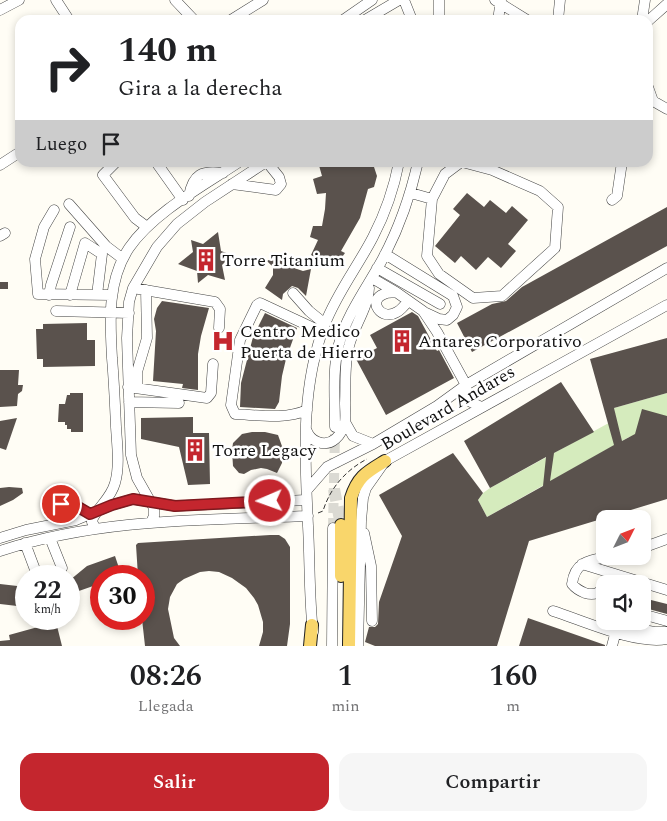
<!DOCTYPE html>
<html lang="es">
<style>
body{margin:0;font-family:Spectral,serif;background:#f6f6f6;color:#202124;height:100vh;display:flex;flex-direction:column;font-size:19px;white-space:nowrap}
*{box-sizing:border-box;margin:0}
p{font-size:16px;color:#757577}
.icon{flex:none;width:28px;height:28px;fill:none;stroke:currentColor;stroke-width:2;stroke-linecap:round;stroke-linejoin:round}
.map{position:relative;height:646px;overflow:hidden}
.details{display:flex;flex-direction:column;background:#fff;flex:1}
.details>*{flex:none}
.banner{position:absolute;left:15px;top:15px;width:638px;height:152px;border-radius:15px;box-shadow:0 2px 8px #0003;background:#fff;color:#202124;overflow:hidden}
.needle{width:32px;rotate:48deg}
.controls{position:absolute;left:596px;top:510px;display:grid;gap:10px}
.controls a{display:grid;place-items:center;width:55px;height:55px;border-radius:10px;background:#fff;box-shadow:0 2px 8px #0003;font-size:25px}
.speed{position:absolute;left:15px;top:565px;display:flex;gap:10px;font-size:25px;font-weight:700;text-align:center}
.speed>*{display:grid;place-content:center;width:65px;height:65px;border-radius:50%;background:#fff;box-shadow:0 2px 8px #0003;line-height:1}
.speed small{font-size:12px;font-weight:400}
.speed .limit{border:8px solid #d22;background:#fff;color:#111}
.pin{position:absolute;display:grid;place-items:center;width:42px;height:42px;color:#fff;margin:-21px;border:2px solid #fff;border-radius:50%;box-shadow:0 1px 5px #0007}
.me{position:absolute;width:55px;margin:-28px;rotate:268deg;stroke-linejoin:round;filter:drop-shadow(0 0 4px #0008)}
.turn{display:flex;align-items:center;gap:18px;height:105px;padding:0 20px;font-size:22px}
.turn .icon{width:65px;height:65px;stroke-width:2.5}
.turn b{display:block;font-size:35px;line-height:42px}
.then{display:flex;align-items:center;height:48px;padding:0 20px;background:#0003;gap:10px;font-size:19px}
.eta{display:flex;justify-content:space-evenly;align-items:center;height:85px;text-align:center}
.eta b{font-size:30px;font-weight:600;line-height:35px}
.button{display:flex;gap:10px;margin-top:auto;padding:10px 20px}
.button a{flex:1;height:58px;border-radius:15px;background:#c4262e;color:#fff;font-size:20px;font-weight:600;line-height:58px;text-align:center}
.button a+a{background:#f6f6f6;color:#202124}
.map>svg:first-child{display:block}
.green{fill:#d5ebbd}
.building{fill:#5a524d}
.lines{fill:none;stroke-linecap:round;stroke-linejoin:round}
.minor-tunnel{stroke:#dbdad3;stroke-width:10;stroke-dasharray:10 5;stroke-linecap:butt}
.major-tunnel{stroke:#dbdad3;stroke-width:12;stroke-dasharray:12 6;stroke-linecap:butt}
.minor-casing{stroke:#444;stroke-width:11}
.major-casing{stroke:#222;stroke-width:14}
.path{stroke:#333;stroke-width:1;stroke-dasharray:5 2.5;stroke-linecap:butt}
.minor{stroke:#fff;stroke-width:10}
.major{stroke:#f9d66b;stroke-width:12}
.route-casing{stroke:#7f191e;stroke-width:12}
.route{stroke:#c4262e;stroke-width:9}
.labels{text-anchor:middle;dominant-baseline:central;stroke-width:5;stroke-linejoin:round;paint-order:stroke}
.poi-label{font-size:18px;fill:#111;stroke:#fff;text-anchor:start}
.street-label{font-size:18px;fill:#111;stroke:#fff}
</style>
<div class="map">
<svg width="667" height="646" viewBox="0 0 667 646">
<rect width="100%" height="100%" fill="#fffdf5"/>
<path class="green" d="M667,393V431L629,437L487,517L478,500L483,493L490,488L616,419L614,408Z"/>
<path class="building" d="M318,162H368L374,167L377,176L374,187L368,189L360,218L341,251L345,253L334,268L311,255L318,240L310,237L313,226H322L325,209L326,193L317,194L313,179L322,176Z
M467,193L484,207L490,200L506,213L512,206L528,220L508,244L516,251L501,268L488,257L476,270L461,256L455,263L435,246L460,215L453,209Z
M667,207V246L472,352L457,323L492,304L506,301L522,287Z
M218,232L221,251L232,255L222,265L225,280L208,275L198,283L197,271L178,264L193,252L191,240L203,244Z
M286,251L288,260L294,268L303,271L311,269L306,296L298,288L292,286L283,294L282,300L265,288L273,275V267L267,261Z
M0,282H8V289H0Z
M162,301L209,308L201,336L198,354V390L182,388L183,384L153,381L156,331L154,319L157,308Z
M412,312L418,316L437,351L439,350L454,378L386,415L356,359L377,348L370,335Z
M265,313L297,328L286,359L282,376L279,402L275,409L240,407L241,383L253,337Z
M87,323V340H95V366L43,367V359H37L36,329H43V324Z
M667,338V393L614,408L622,441L635,434L642,409L667,416V499L529,541L497,646H375L365,642L369,627H375L378,624L379,602L402,536L379,495L453,453L483,493L478,500L487,517L543,486L546,457L490,488L464,441L561,382L594,432L554,453L550,481L614,445L590,359Z
M0,370H19L18,385H23L22,391L18,394L17,406L0,407Z
M70,393H83V432H71V429H67V425H65V422H58L59,404H65L67,395H70Z
M193,417V433H209L210,484L188,485L179,447L141,439V418Z
M17,418L6,450L0,448V421Z
M252,432H265L278,435L283,449L282,463L277,473L267,469L261,468L251,470L244,474L239,473L233,466L232,450L233,443L242,434Z
M9,487L22,488L23,493L13,500L0,506V488Z
M270,535H279L285,539L290,547V624L287,646H259L263,632V622L258,605L254,598L246,588L232,578L219,572L209,571L200,572L184,579L177,584L170,597L168,609L174,638L180,646H145L142,619H144V576H138L136,545L138,543Z
M115,556L119,568L109,576H101V582L96,585L76,592L70,580L87,566Z
M0,584L26,587V607L0,604Z
M647,599L667,604V614L645,608Z
M528,618L605,645V646H519Z
M56,622L62,646H0V641L10,640L9,635Z"/>
<g class="lines">
<path class="minor-tunnel" d="M333,528L335,434"/>
<path class="major-tunnel" d="M334,489L341,525"/>
<defs>
<path id="minor" d="M56,0L69,20
M175,0L194,20
M404,0L412,20
M439,0V20
M495,0L527,20
M0,10L19,0
M231,20L263,0
M343,20L372,0
M365,20L399,0
M498,20L501,0
M558,20L560,0
M642,20L645,0
M648,21L667,4
M648,87L653,101
M648,100L653,101L667,109
M116,162L103,175L135,218L147,227
M156,162L183,200
M461,162L445,174L432,199L427,256L439,274L473,298L502,296L555,248L558,207L540,191L492,170L462,162
M0,165L20,152
M232,184L276,190L281,184L279,177L267,162
M411,193L432,199
M189,196C193,174 202,170 223,173
M612,200L617,196L622,162
M69,204L106,246L123,259
M54,210L44,227L35,259L38,294L112,295
M0,236L5,233
M385,254L453,296L457,307L453,315L447,320L439,319L424,312
M377,268L440,304
M372,278L396,292L423,311L437,332L466,385V396L469,401L481,407
M133,288L215,302L220,309L219,328
M396,292C393,293 388,292 384,294C367,300 381,322 397,312C401,310 405,305 408,301
M293,293L309,311L325,324
M49,295L51,285L70,227
M70,295L85,243L102,254L97,295
M56,311L129,313
M128,387L207,398L211,393L213,364
M137,388V372L147,338L146,290
M129,402L179,403
M307,410C285,420 258,415 235,414L231,405L240,340L257,305L260,303L322,332
M345,422L353,436L373,444
M335,427C335,400 332,370 339,344C346,316 367,287 381,262C398,231 410,197 418,162
M306,429C308,435 312,440 318,442C332,447 342,435 345,422C346,416 345,409 345,403C346,384 344,364 349,346C354,326 368,308 369,288
M307,490L327,467L373,444L437,406L466,385L667,268
M49,504H73L90,514
M151,522L154,516V508L137,478L131,455L127,338L129,302L133,288L157,247L177,224L205,202L266,162
M96,529L92,522L93,518C100,505 111,498 115,483C120,466 117,444 116,427C115,404 114,381 112,358C110,321 107,281 129,248C153,213 203,186 239,162
M364,533L371,566L372,621
M0,538L26,530L76,520L112,505L133,499L175,506L306,500
M50,538L62,568
M25,543L37,575
M642,548L667,539
M0,551C99,518 205,520 308,516
M582,564L667,590
M610,573C604,585 602,598 585,593C580,591 576,589 572,584C575,560 591,560 613,556
M553,611C584,621 636,645 667,639
M642,614L667,621
M618,625L654,632H667
M313,632C309,597 310,561 308,526C305,458 300,388 325,324C337,293 358,266 373,237C385,214 394,188 399,162
M332,646L333,528
M358,646L361,521L363,498L366,488L385,461L667,305
M612,646L617,627"/>
<path id="major" d="M341,525V576
M310,646L312,625
M349,646L351,498C358,476 367,472 385,461"/>
</defs>
<use href="#minor" class="minor-casing"/>
<use href="#major" class="major-casing"/>
<path class="path" d="M318,513L323,511C330,488 346,470 367,459"/>
<use href="#minor" class="minor"/>
<use href="#major" class="major"/>
</g>
<g class="lines">
<defs>
<path id="route" d="M61,504H73L90,514L112,505L133,499L175,506L270,501"/>
</defs>
<use href="#route" class="route-casing"/>
<use href="#route" class="route"/>
</g>
<defs>
<symbol id="building-bare" viewBox="-9 -9 18 18"><path d="M-4-6H4V6H1V3H-1V6H-4ZM-2.5-4.3h1.7v1.8h-1.7ZM.8-4.3h1.7v1.8H.8ZM-2.5-1h1.7V.8h-1.7ZM.8-1h1.7V.8H.8Z" fill="#c4262e" stroke="#fff" stroke-width="2.5" paint-order="stroke"/></symbol>
<symbol id="hospital-bare" viewBox="-9 -9 18 18"><path d="M-5-5h3v3.5h4V-5h3V5h-3V1.5h-4V5h-3Z" fill="#c4262e" stroke="#fff" stroke-width="2.5" paint-order="stroke"/></symbol>
</defs>
<g fill-rule="evenodd">
<use href="#building-bare" x="190" y="244" width="32" height="32"/>
<use href="#hospital-bare" x="207" y="325" width="32" height="32"/>
<use href="#building-bare" x="386" y="325" width="32" height="32"/>
<use href="#building-bare" x="179" y="434" width="32" height="32"/>
</g>
<g class="labels">
<g class="poi-label">
<text x="222" y="260">Torre Titanium</text>
<text x="240" y="331">Centro Medico<tspan x="240" dy="21">Puerta de Hierro</tspan></text>
<text x="418" y="341">Antares Corporativo</text>
<text x="212" y="450">Torre Legacy</text>
</g>
<g class="street-label">
<text transform="translate(448 408) rotate(-30)">Boulevard Andares</text>
</g>
</g>
</svg>
<div class="controls">
<a><svg class="needle" viewBox="-14 -14 28 28"><path d="M0-13l5 13h-10z" fill="#e53935"/><path d="M0 13l5-13h-10z" fill="#757577"/></svg></a>
<a><svg class="icon" aria-label="sound" viewBox="0 0 24 24"><path d="M4 9h4l5-4v14l-5-4H4zM17 9q2 3 0 6"/></svg></a>
</div>
<div class="speed"><div>22<small>km/h</small></div><div class="limit">30</div></div>
<div class="pin" style="left:61px;top:504px;background:#d93025"><svg class="icon" aria-label="arrive" viewBox="0 0 24 24"><path d="M6 21V4h12l-3 4 3 4H6"/></svg></div>
<svg class="me" style="left:270px;top:501px" viewBox="-20 -20 40 40"><circle r="17" fill="#c4262e" stroke="#fff" stroke-width="3"/><path d="M0-11L8 9 0 5-8 9z" fill="#fff"/></svg>
<div class="banner">
<div class="turn"><svg class="icon" aria-label="right" viewBox="0 0 24 24"><path d="M7 20v-9h11M14 6l5 5-5 5"/></svg><div><b>140 m</b>Gira a la derecha</div></div>
<div class="then">Luego<svg class="icon" aria-label="arrive" viewBox="0 0 24 24"><path d="M6 21V4h12l-3 4 3 4H6"/></svg></div>
</div>
</div>
<section class="details">
<div class="eta">
<div><b>08:26</b><p>Llegada</p></div>
<div><b>1</b><p>min</p></div>
<div><b>160</b><p>m</p></div>
</div>
<div class="button"><a>Salir</a><a>Compartir</a></div>
</section>
